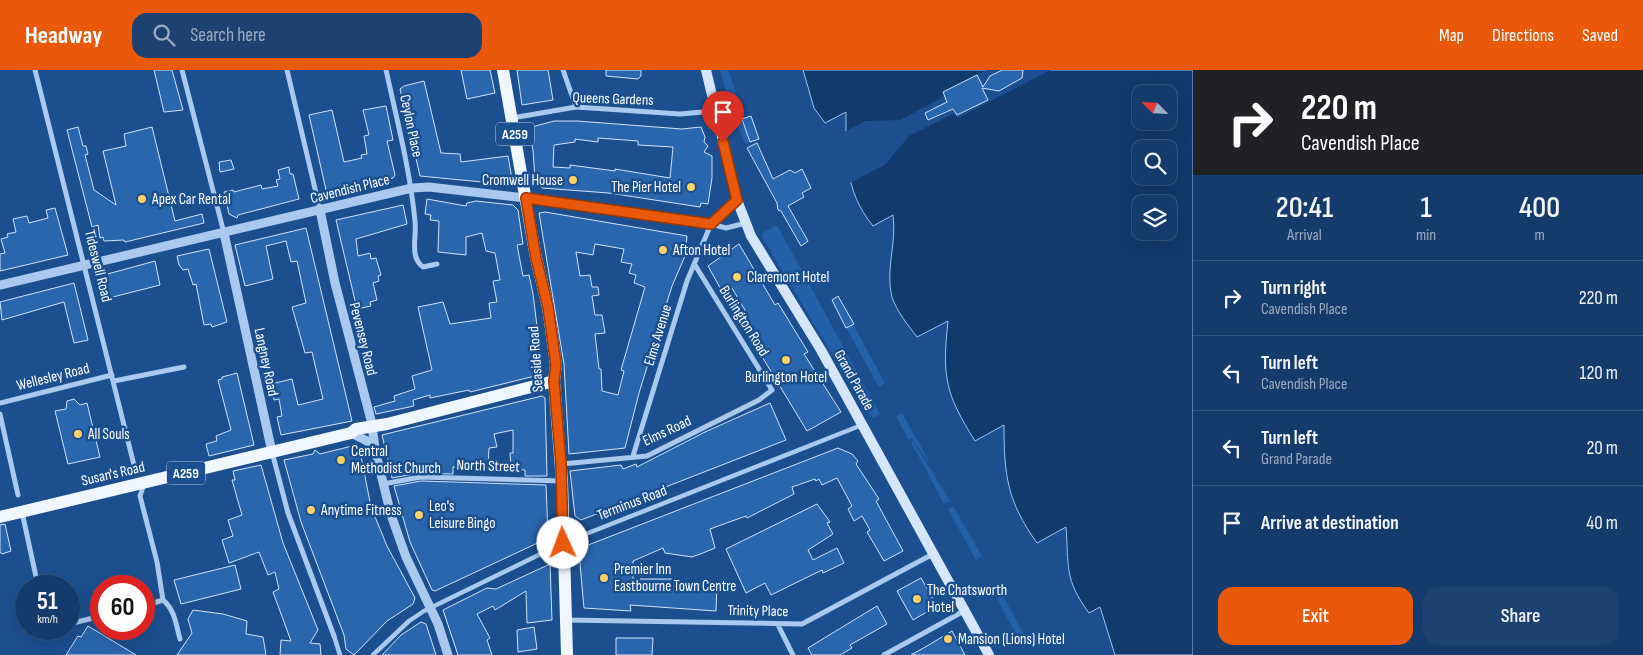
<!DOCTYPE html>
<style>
body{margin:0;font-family:"Sofia Sans Condensed",sans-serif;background:#1d4271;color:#f1f3f6;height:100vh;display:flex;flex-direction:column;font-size:19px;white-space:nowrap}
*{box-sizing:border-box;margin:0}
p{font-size:16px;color:#9dadc1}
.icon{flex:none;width:28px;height:28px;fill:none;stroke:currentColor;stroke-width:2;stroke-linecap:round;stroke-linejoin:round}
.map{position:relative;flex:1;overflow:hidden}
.sheet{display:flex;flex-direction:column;background:#143b6b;width:450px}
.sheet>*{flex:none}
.hud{background:#202124;color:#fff;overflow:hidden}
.needle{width:32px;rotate:294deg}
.buttons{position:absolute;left:1132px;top:15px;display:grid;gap:10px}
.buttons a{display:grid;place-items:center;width:45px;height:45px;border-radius:10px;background:#143b6b;box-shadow:0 5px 20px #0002,0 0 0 1px #33557e;font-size:25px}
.speed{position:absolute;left:15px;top:505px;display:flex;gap:10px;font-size:25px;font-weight:700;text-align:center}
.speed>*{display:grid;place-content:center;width:65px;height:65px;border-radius:50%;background:#143b6b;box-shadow:0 5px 20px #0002,0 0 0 1px #33557e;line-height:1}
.speed small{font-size:12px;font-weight:400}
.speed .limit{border:8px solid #d22;background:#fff;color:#111}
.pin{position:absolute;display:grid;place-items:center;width:42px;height:42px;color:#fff;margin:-51px -21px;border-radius:50% 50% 50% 0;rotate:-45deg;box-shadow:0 0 5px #0007}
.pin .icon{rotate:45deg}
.me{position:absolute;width:55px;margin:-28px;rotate:358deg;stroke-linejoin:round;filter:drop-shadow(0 0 4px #0008)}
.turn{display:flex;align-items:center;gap:18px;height:105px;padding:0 25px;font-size:22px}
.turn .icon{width:65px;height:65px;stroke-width:2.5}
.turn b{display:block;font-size:35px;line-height:42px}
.eta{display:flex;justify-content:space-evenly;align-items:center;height:85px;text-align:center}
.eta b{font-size:30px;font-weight:600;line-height:35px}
.primary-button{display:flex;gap:10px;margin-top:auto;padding:10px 25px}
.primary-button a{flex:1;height:58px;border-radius:15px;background:#ea580c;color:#fff;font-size:20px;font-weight:600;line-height:58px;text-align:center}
.primary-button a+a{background:#1d4271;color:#f1f3f6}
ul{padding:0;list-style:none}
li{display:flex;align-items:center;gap:15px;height:75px;padding:0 25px;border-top:1px solid #33557e}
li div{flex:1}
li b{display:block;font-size:19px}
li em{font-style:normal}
header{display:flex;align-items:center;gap:30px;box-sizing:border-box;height:70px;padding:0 25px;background:#ea580c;color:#fff}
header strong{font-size:24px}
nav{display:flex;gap:28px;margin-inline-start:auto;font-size:18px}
.search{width:350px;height:45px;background:#1d4271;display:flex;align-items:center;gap:12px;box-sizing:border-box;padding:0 18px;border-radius:15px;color:#9dadc1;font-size:19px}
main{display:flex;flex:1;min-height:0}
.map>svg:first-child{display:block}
.green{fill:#2461a8}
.water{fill:#123a6d;stroke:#9cc4f0;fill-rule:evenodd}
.pier{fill:#1b4f8f}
.building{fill:#2a66ad;stroke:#cfe3fa;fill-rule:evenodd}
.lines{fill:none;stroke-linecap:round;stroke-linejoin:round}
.pedestrian{stroke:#a9c9ee;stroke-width:4.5}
.minor{stroke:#a9c9ee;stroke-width:5}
.tertiary{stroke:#a9c9ee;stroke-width:9}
.secondary{stroke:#d6e6fa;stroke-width:10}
.primary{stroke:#f0f6ff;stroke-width:12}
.route-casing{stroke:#983908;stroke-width:12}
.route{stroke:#ea580c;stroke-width:9}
.poi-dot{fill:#ffd166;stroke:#1b4f8f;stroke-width:2}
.labels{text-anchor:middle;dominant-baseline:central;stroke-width:5;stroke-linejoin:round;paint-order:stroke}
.shield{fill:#1b4f8f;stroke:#bbcadd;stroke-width:1}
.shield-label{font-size:14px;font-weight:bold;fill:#fff}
.street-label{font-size:15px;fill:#fff;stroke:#1b4f8f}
.poi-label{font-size:15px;fill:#fff;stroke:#1b4f8f;text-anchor:start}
</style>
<header>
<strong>Headway</strong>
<div class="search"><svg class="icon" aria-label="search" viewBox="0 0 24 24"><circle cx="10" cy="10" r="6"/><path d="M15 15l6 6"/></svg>Search here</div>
<nav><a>Map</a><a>Directions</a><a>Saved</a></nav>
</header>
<main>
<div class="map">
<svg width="1193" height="585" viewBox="0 0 1193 585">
<rect width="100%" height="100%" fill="#1b4f8f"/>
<path class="green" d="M720,0H728L745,48L750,72L745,74L730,36Z
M775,156L778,157L880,344L874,348L867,342L762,167L764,162Z
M853,254L885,313L879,317L846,258Z
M902,343L929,391L928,392L912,368L908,369L896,346Z
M913,371L950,431L944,434L911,372Z
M953,436L982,486L976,490L948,439Z
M1001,522L1029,574L1023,577L995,525Z"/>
<path class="water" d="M803,0H1193V585H1115L1100,537L1089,543C1064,509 1069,497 1066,457L1037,473C1007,431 1004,405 1004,355L975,371C945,323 942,307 948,251L917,267C908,255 897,242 892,227C885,201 897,172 893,145L873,156C844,120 846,86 846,42L825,53L814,38ZM1141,24H1169V51H1141ZM1141,79H1169V106H1141ZM1141,134H1169V161H1141Z"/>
<path class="pier" d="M987,0H1051L958,48L953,44L909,66L886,94L852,112L848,113L844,62L865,51L900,50L943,27L944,21Z"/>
<path class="building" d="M154,0H172L183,40L164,42Z
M461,0H490L495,23L467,29Z
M517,0H548L553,30L522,35Z
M606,0H641V6L638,9L606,6Z
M1002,0H1023L1022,8L999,21L982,18L988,30L957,45L953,39L928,50L925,43L947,32L943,22L977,5L983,17L990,6Z
M424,11L441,83L460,84L461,92L508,86L513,115L420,106L400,19L404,16Z
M386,36L393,70L387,71L395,105L393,108L329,122L326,120L309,45L332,40L344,92L362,88L361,85L367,84L364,66L369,65L363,40Z
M751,46L759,69L750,72L742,49Z
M554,51H577L682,59L701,57L705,67L704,72L708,76L704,82L712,86V108L708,134L701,133L700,137L609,123L542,118L535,110L533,80L528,58ZM598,68L638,71V75L673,77L670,108L615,99V101L570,95V98L553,97L554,75L575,72V69L598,72Z
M78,57L83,76H86L88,84L85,85L94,120L116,135L103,81L126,76L124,64L152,57L175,151L202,144L204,153L125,172L124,170L104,171L103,167L100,168L98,155L92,157L67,60Z
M757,73L773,109L790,100L795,103L802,99L811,118L802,123L804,127L788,136L808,171L801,176L781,141L778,140L777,133L747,78Z
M231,90L234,99L220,102L219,92Z
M289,97L290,104H293L299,129L238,145L237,148L229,144L224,122L233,120L234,122L261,115L262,119L278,116L276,110L280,109L278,100Z
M427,129L466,136L467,133L476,131L513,135L518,140L523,174L517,175L523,206L529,205L533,224L543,304L470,322L469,320L430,328V325L413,330L414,336L376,344L374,337L395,331L394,326L415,319L412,306L432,300L418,237L443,232L450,254L491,248L489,233L497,232L493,211L500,210L495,183L486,181L482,163L466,167V185L438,182L439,151L430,150L431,145L425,144Z
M403,135L407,154L356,169L358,186L370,183L371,189L376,188L381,205L378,206L379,211L373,213L377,230L370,232L371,236L357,239L336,150Z
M55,138L68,185L0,201V184L5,183L1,169L8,167L7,164L16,162L13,149L27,146L29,153L48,148L46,140Z
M545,142L687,166L685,186L672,216L639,323L625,378L569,384L564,294L539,143ZM595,174L624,179L621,192L632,194L629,203L636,205L634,213L645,217L621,300L624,301L618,325L602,321L601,299H599L595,264L605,263L602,245H595L592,226L599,225L598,217H592L590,205L580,206L576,182L593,185Z
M306,158L352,351L281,365L277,347L282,346L279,329L274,330L271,314L292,309L298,335L323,329L312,282L305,283L292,237L306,233L297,191L291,192L286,171L266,176L273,209L245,216L235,175Z
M739,174L775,235L778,233L808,282L804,284L841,342L807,361L738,247L746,242L732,218L723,223L708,196Z
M209,179L227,252L212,257L211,254L204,255L196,214L193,215L188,199L183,200L179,195L177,186Z
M155,191L160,215L109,228L104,205Z
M74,213L88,270L74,273L64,232L2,250L0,232Z
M838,226L854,254L846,258L832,230Z
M237,303L254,375L209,386L206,374L217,371L216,366L231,360L218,310L222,309V307Z
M542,326L545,328L547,406H525V400L511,399L510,383H513V360L494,364L497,377L489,378L488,398L453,397V404L420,403L392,408L382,365Z
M74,329L80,335L87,333L100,387L68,394L55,341L66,339L67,331Z
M770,333L786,370L581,450L575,446L570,401L621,395L623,399L636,394L637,397L705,362Z
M356,375L360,381L371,437L387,476L415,528L413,534L387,551L354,585L346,579L344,565L301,452L284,390L313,384L315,380L320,384Z
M838,378L852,384L858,391L856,394L879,429L876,431L903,481L884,491L867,462L870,460L862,446L854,451L848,439L852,436L837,408L822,415L819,409L816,411L815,409L792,417L794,424L747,448L746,446L710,459L715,478L703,483L692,487L665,483L663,478L633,491V509H680V512L717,513L716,541L630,535L631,541L584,538L579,483L583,477Z
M261,395L283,473L318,560L310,573L320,574L321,585H280L281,570L291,571L273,522L279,519L275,502L268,505L259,482L229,493L222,470L233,466L228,450L242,445L232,410H235L233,401Z
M421,411L546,415L548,464L544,470L435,521L432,520L410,472L394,416Z
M817,434L830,452L827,453L833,464L808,480L813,490L837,478L844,493L823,503L822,500L771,525L765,513L746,523L726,479Z
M5,454L11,481L2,484L0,482V455Z
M550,494L552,550L527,553L526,521L495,540L493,536L477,544L490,568L487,570L492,585H458L443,540L487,518L496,519Z
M235,495L241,519L181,534L174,510Z
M921,508L937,536L913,550L897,521Z
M877,536L887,554L850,575L852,578L840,585H812L808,578Z
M193,540L223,544L247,551L246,564L263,567L266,585H177L192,563L188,549Z
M421,552L426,554L436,585H382L401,565Z
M88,556L136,585H66L78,566L81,567Z
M534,557L537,579L518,582L517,560Z
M952,561L965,585H911L927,576Z
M616,568H653L652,585H616Z"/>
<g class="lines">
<path class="pedestrian" d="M334,566L340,585
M373,585L409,551L424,541L563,473L862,355"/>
<path class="minor" d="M35,0L135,399
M182,0L224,163
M287,0L320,140
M386,0C397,50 410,100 415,151C417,166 409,187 423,197L437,194
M563,0L576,37
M512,48L576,37L680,44L714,41
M526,128L711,154L687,211L633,386
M737,130L711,154L726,158L746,153
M114,311L184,297
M0,333L112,305
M0,344L18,425
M272,382L288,443L334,566
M562,394L647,386L759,330L772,320L695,195
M144,414L140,426L157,492L163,530C175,540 176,555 180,569
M383,414L421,407L562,411
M22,442L38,516
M144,536L163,530
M566,550L802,554L933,484
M69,554L101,546
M778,555L793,585
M884,585L964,541"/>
<path class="tertiary" d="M320,140L335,213L371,350L376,384L391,445L406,487L438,554L448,585
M224,163L272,382
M0,215L412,118L429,117L525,128
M351,363L367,371L376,384"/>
<path class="secondary" d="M706,0L737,130L751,166L821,280L989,585"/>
<path class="primary" d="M503,0L536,188L548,237L556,295L554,311L562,411L567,585
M0,447L351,363L356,359L387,354L554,311"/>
</g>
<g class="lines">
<defs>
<path id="route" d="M563,473L561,394L554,311L556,295L548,237L536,188L526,128L711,154L737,130L723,72"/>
</defs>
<use href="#route" class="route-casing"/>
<use href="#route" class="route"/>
</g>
<g class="poi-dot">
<circle cx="573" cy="110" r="5"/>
<circle cx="691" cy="117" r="5"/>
<circle cx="142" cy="129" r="5"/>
<circle cx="663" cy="180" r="5"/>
<circle cx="737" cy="207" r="5"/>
<circle cx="786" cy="290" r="5"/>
<circle cx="78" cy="364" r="5"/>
<circle cx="341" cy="390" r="5"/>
<circle cx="311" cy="440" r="5"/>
<circle cx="419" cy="445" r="5"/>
<circle cx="604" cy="508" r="5"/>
<circle cx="917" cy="529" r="5"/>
<circle cx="948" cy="569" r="5"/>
</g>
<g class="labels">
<g class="shield">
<rect x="496" y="52.5" width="38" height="23" rx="4"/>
<rect x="167" y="391.5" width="38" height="23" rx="4"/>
</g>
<g class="shield-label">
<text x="515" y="64">A259</text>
<text x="186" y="403">A259</text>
</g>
<g class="street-label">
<text transform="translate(613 29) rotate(2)">Queens Gardens</text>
<text transform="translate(411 56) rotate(78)">Ceylon Place</text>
<text transform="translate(350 119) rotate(-14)">Cavendish Place</text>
<text transform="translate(98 196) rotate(76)">Tideswell Road</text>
<text transform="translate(744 251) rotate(58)">Burlington Road</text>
<text transform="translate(658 265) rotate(-73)">Elms Avenue</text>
<text transform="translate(363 269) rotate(76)">Pevensey Road</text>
<text transform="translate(536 289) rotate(-94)">Seaside Road</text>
<text transform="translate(266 292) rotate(78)">Langney Road</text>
<text transform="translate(53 307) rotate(-14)">Wellesley Road</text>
<text transform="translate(854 310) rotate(61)">Grand Parade</text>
<text transform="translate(667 361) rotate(-25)">Elms Road</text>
<text transform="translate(488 396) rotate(2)">North Street</text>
<text transform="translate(113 404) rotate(-13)">Susan's Road</text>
<text transform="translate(632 433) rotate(-21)">Terminus Road</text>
<text transform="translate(758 541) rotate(1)">Trinity Place</text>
</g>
<g class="poi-label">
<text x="563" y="110" text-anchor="end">Cromwell House</text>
<text x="681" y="117" text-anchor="end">The Pier Hotel</text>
<text x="152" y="129">Apex Car Rental</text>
<text x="673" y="180">Afton Hotel</text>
<text x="747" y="207">Claremont Hotel</text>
<text x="786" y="307" text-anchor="middle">Burlington Hotel</text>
<text x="88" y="364">All Souls</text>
<text x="351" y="381">Central<tspan x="351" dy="17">Methodist Church</tspan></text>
<text x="429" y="436">Leo's<tspan x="429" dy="17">Leisure Bingo</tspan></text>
<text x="321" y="440">Anytime Fitness</text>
<text x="614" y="499">Premier Inn<tspan x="614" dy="17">Eastbourne Town Centre</tspan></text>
<text x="927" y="520">The Chatsworth<tspan x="927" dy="17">Hotel</tspan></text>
<text x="958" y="569">Mansion (Lions) Hotel</text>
</g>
</g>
</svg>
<div class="buttons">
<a><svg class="needle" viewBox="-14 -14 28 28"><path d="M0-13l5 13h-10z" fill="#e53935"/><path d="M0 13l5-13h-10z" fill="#9dadc1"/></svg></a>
<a><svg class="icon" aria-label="search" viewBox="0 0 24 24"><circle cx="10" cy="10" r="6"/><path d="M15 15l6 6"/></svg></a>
<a><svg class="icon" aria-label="layers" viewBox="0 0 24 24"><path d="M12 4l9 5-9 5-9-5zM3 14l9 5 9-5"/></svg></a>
</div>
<div class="speed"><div>51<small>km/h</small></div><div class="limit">60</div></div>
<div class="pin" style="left:723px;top:72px;background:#d93025"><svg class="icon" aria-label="arrive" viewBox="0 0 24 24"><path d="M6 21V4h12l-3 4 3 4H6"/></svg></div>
<svg class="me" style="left:563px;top:473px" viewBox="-20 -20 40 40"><circle r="19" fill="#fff"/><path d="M0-13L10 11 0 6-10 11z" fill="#ea580c"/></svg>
</div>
<section class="sheet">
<div class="hud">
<div class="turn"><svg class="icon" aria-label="right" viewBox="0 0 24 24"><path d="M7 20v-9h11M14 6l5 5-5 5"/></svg><div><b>220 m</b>Cavendish Place</div></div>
</div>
<div class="eta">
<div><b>20:41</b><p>Arrival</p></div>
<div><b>1</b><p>min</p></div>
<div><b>400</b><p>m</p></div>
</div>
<ul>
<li><svg class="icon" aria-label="right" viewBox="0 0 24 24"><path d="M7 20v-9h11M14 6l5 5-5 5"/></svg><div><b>Turn right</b><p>Cavendish Place</p></div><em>220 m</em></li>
<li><svg class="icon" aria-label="left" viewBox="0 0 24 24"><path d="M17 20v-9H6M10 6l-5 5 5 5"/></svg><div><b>Turn left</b><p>Cavendish Place</p></div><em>120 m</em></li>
<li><svg class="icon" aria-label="left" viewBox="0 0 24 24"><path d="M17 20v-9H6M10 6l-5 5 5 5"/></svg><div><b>Turn left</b><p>Grand Parade</p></div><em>20 m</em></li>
<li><svg class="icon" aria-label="arrive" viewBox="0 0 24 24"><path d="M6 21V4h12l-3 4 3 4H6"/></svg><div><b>Arrive at destination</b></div><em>40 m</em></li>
</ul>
<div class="primary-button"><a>Exit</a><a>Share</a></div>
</section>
</main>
